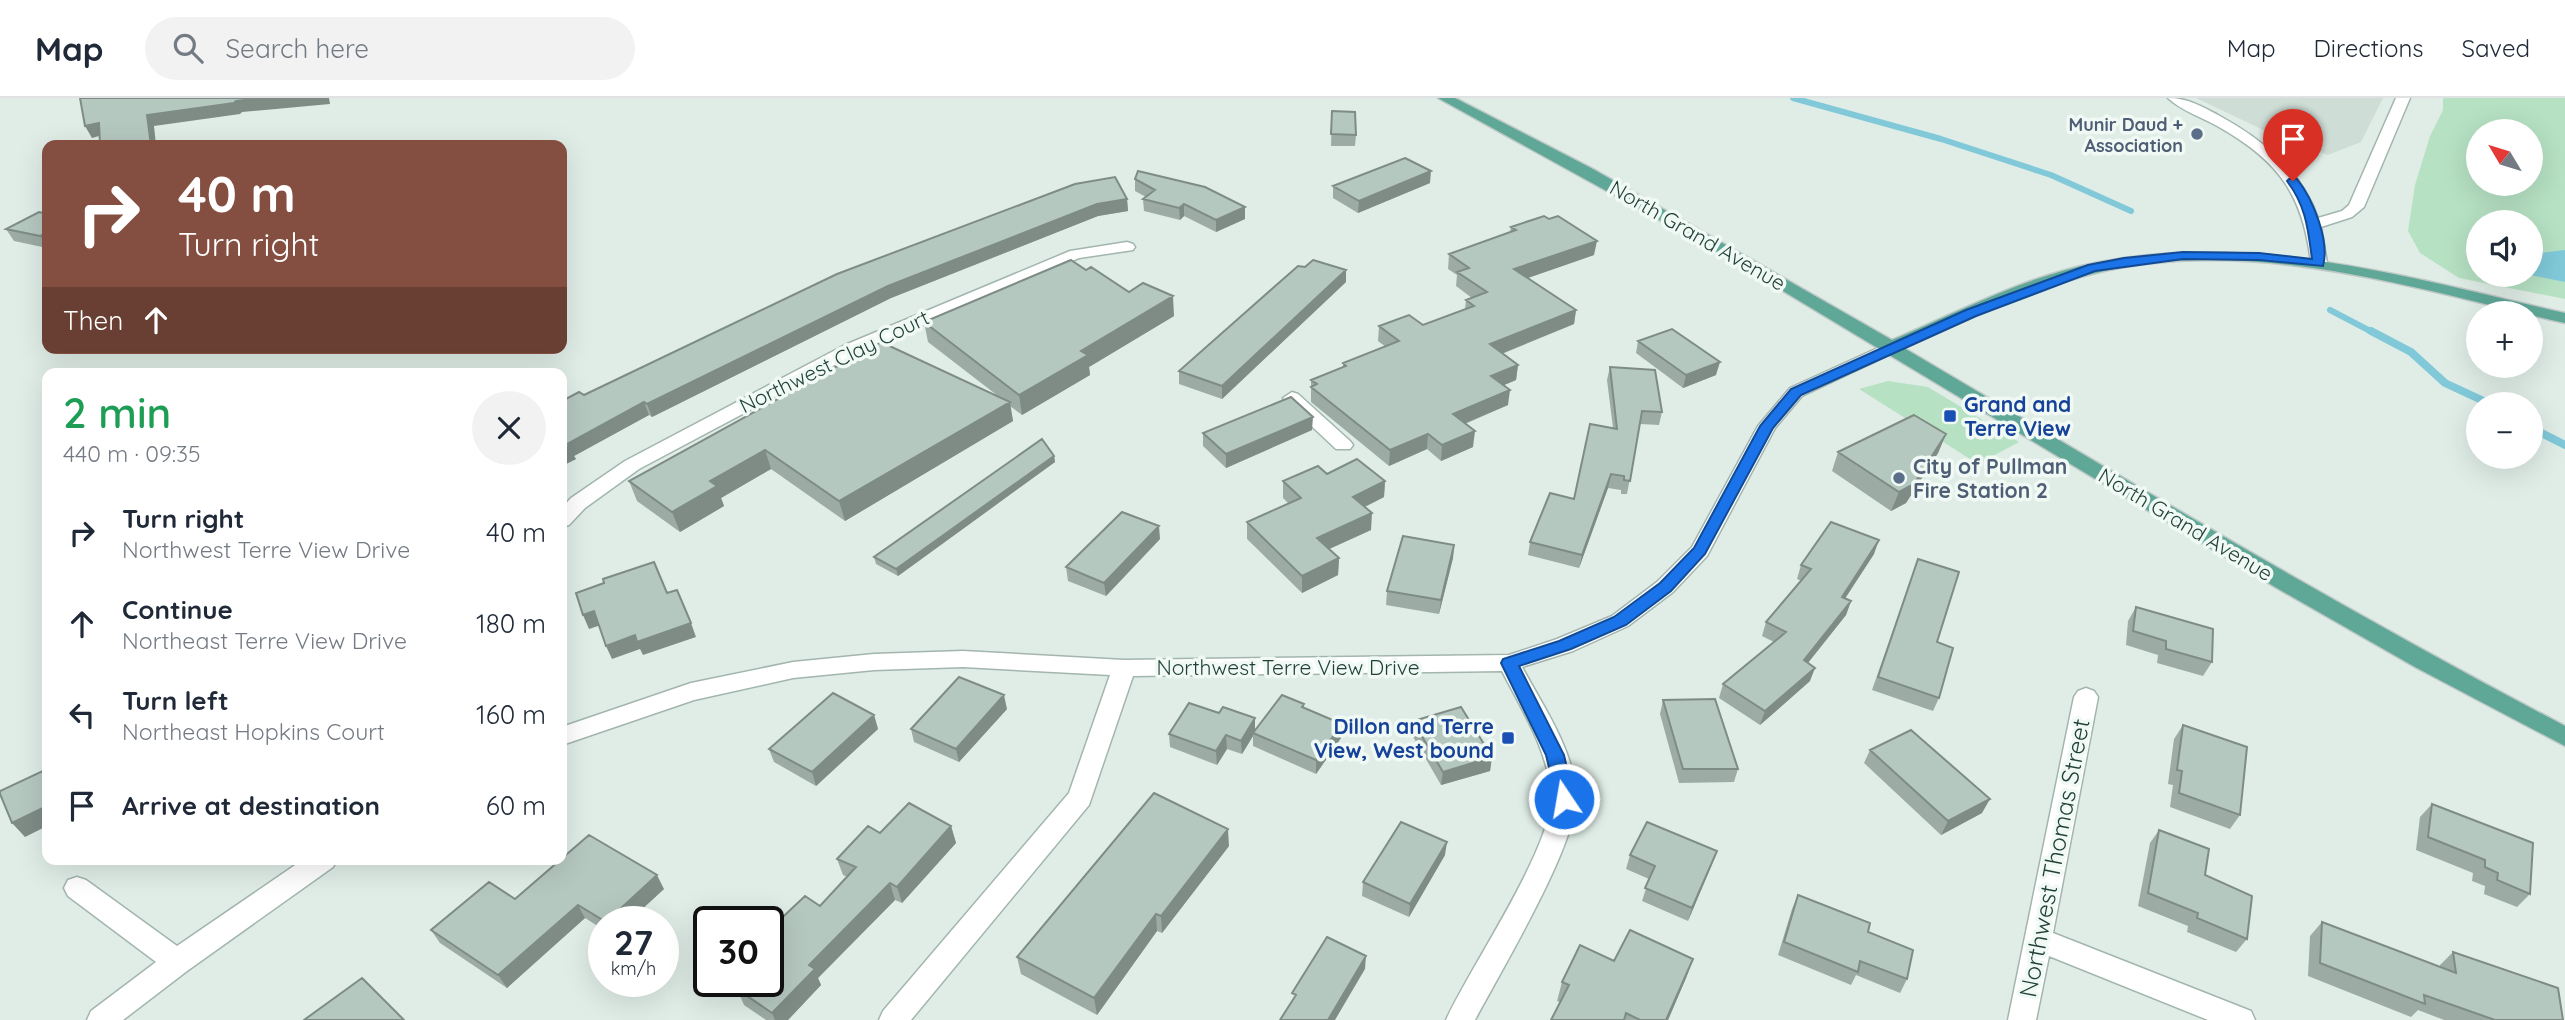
<!DOCTYPE html>
<meta charset="utf-8">
<style>
body{margin:0;font-family:Quicksand,sans-serif;background:#f2f2f3;color:#1f2937;height:100vh;display:flex;flex-direction:column;font-size:26px;white-space:nowrap}
*{box-sizing:border-box;margin:0}
p{font-size:23px;color:#747a83}
.icon{flex:none;width:38px;height:38px;fill:none;stroke:currentColor;stroke-width:2;stroke-linecap:round;stroke-linejoin:round}
.map{position:relative;flex:1;overflow:hidden}
.panel{position:absolute;left:42px;top:270px;width:525px;height:497px;display:flex;flex-direction:column;background:#fff;border-radius:14px;box-shadow:0 7px 28px #0002}
.panel>*{flex:none}
.banner{position:absolute;left:42px;top:42px;width:525px;height:214px;border-radius:14px;box-shadow:0 7px 28px #0002;background:#844f40;color:#fff;overflow:hidden}
.needle{width:46px;rotate:308deg}
.controls{position:absolute;left:2466px;top:21px;display:grid;gap:14px}
.controls a{display:grid;place-items:center;width:77px;height:77px;border-radius:50%;background:#fff;box-shadow:0 7px 28px #0002;font-size:35px}
.speed{position:absolute;left:588px;top:808px;display:flex;gap:14px;font-size:35px;font-weight:700;text-align:center}
.speed>*{display:grid;place-content:center;width:91px;height:91px;border-radius:50%;background:#fff;box-shadow:0 7px 28px #0002;line-height:1}
.speed small{font-size:18px;font-weight:400}
.speed .limit{border:4px solid #111;border-radius:10px;background:#fff;color:#111}
.pin{position:absolute;display:grid;place-items:center;width:60px;height:60px;color:#fff;margin:-72px -30px;border-radius:50% 50% 50% 0;rotate:-45deg;box-shadow:0 0 7px #0007}
.pin .icon{rotate:45deg}
.me{position:absolute;width:77px;margin:-38px;rotate:348deg;stroke-linejoin:round;filter:drop-shadow(0 0 5px #0008)}
.turn{display:flex;align-items:center;gap:24px;height:147px;padding:0 21px;font-size:32px}
.turn .icon{width:91px;height:91px;stroke-width:2.5}
.turn b{display:block;font-size:49px;line-height:60px}
.then{display:flex;align-items:center;height:66px;padding:0 21px;background:#0003;gap:14px;font-size:26px}
.round{display:grid;place-items:center;flex:none;width:74px;height:74px;border-radius:37px;background:#f2f2f3}
.headline{display:flex;align-items:center;justify-content:space-between;height:119px;padding:0 21px}
h1{font-size:42px;font-weight:600;line-height:52px;color:#1e9e55}
ul{padding:0;list-style:none}
li{display:flex;align-items:center;gap:21px;height:91px;padding:0 21px}
li div{flex:1}
li b{display:block;font-size:26px}
li em{font-style:normal}
header{display:flex;align-items:center;gap:42px;box-sizing:border-box;height:98px;padding:0 35px;background:#fff;border-bottom:2px solid #e0e1e3}
header strong{font-size:33px}
nav{display:flex;gap:38px;margin-inline-start:auto;font-size:24px}
.search{width:490px;height:63px;background:#f2f2f3;display:flex;align-items:center;gap:18px;box-sizing:border-box;padding:0 24px;border-radius:38px;color:#747a83;font-size:26px}
.map>svg:first-child{display:block}
.built{fill:#ceddd6}
.green{fill:#b6e1c3;fill-rule:evenodd}
.water{fill:#81c9d9}
.lines{fill:none;stroke-linecap:round;stroke-linejoin:round}
.stream-far1{stroke:#81c9d9;stroke-width:6}
.stream{stroke:#81c9d9;stroke-width:8}
.minor-casing{stroke:#a2b5af;stroke-width:3}
.major-casing{stroke:#c0c9c7;stroke-width:3}
.minor{fill:#fff;fill-rule:evenodd}
.major{fill:#5fa897;fill-rule:evenodd}
.wall{fill:#9caca5}
.shaded-wall{fill:#7f8c86}
.building{fill:#b5c8c0;stroke:#7f8c86;stroke-width:2}
.route{fill:#1a73e8;stroke:#114b97;stroke-width:2}
.service-dot{fill:#5c6f8a;stroke:#f1f9f5;stroke-width:2.5}
.transit-dot{fill:#1a4fb4;stroke:#f1f9f5;stroke-width:2.5}
.labels{text-anchor:middle;dominant-baseline:central;stroke-width:7;stroke-linejoin:round;paint-order:stroke}
.far-service-label{font-size:18px;font-weight:bold;fill:#4e5e75;stroke:#f1f9f5;text-anchor:end}
.street-label{font-size:21px;fill:#1f3f37;stroke:#f1f9f5}
.transit-label{font-size:21px;font-weight:bold;fill:#164399;stroke:#f1f9f5;text-anchor:start}
.service-label{font-size:21px;font-weight:bold;fill:#4e5e75;stroke:#f1f9f5;text-anchor:start}
.near-street-label{font-size:24px;fill:#1f3f37;stroke:#f1f9f5}
</style>
<header>
<strong>Map</strong>
<div class="search"><svg class="icon" aria-label="search" viewBox="0 0 24 24"><circle cx="10" cy="10" r="6"/><path d="M15 15l6 6"/></svg>Search here</div>
<nav><a>Map</a><a>Directions</a><a>Saved</a></nav>
</header>
<div class="map">
<svg width="2565" height="922" viewBox="0 0 2565 922">
<rect width="100%" height="100%" fill="#e0ede7"/>
<path class="built" d="M2196,0H2383L2361,44L2328,57L2293,46Z"/>
<path class="green" d="M2443,0H2565V201L2459,180L2420,155L2408,133L2415,87L2430,38L2443,12ZM2478,33H2530V86H2478ZM2478,124H2530V177H2478Z
M1888,283L1928,289L2019,344L1978,366L1859,291Z"/>
<path class="water" d="M2565,152V184L2530,177L2531,156Z"/>
<g class="lines">
<path class="stream-far1" d="M1793,0L1941,41L2051,77L2131,113
M2330,212L2374,235"/>
<path class="stream" d="M2371,233L2411,254L2445,285L2490,306
M2530,329L2565,347"/>
<defs>
<path id="minor" d="M2168,0C2188,0 2201,8 2218,17C2262,41 2301,72 2318,120L2342,113L2349,107L2396,0H2410L2364,109L2352,119L2321,129L2327,165L2319,170L2311,165C2303,97 2279,63 2219,29C2204,20 2181,13 2168,0Z
M1127,144L1133,146L1135,149L1133,152L1079,160L857,255L639,371L585,410L569,427L562,429V410L571,400L625,363L845,247L1070,153Z
M1891,244L1897,245L1900,249L1897,253L1802,298L1775,330L1707,458L1673,494L1628,528L1573,553L1522,569C1543,608 1574,652 1576,697C1579,744 1499,876 1475,922H1446C1469,870 1555,747 1551,696C1548,652 1522,612 1502,573L1133,578L1089,707L911,922H879L883,913L1069,695L1110,577L963,569L874,572L793,580L694,602L562,647V629L691,585L793,564L874,556L963,553L1124,562L1509,557L1557,541L1612,518L1657,484L1692,449L1758,328L1790,290Z
M1292,294L1298,296L1350,343L1353,347L1350,351H1336L1286,304L1283,300Z
M2086,590L2094,593L2098,599L2053,835L2251,913L2255,922H2208L2049,858L2036,922H2008L2074,599L2078,593Z
M304,761H337L333,769L187,873L123,922H87L91,913L156,864L68,798L64,790L68,782L77,779L86,782L177,848Z"/>
<path id="major" d="M1438,0H1455L1593,71L1892,242C1958,214 2024,179 2095,165C2254,133 2410,180 2565,215V225C2415,191 2249,136 2092,176C2026,192 1966,223 1904,250C2123,380 2340,510 2565,628V648L2415,569L2275,489L1723,157Z"/>
</defs>
<use href="#minor" class="minor-casing"/>
<use href="#major" class="major-casing"/>
<use href="#minor" class="minor"/>
<use href="#major" class="major"/>
</g>
<path class="wall" d="M1332,13L1356,37L1355,48H1331Z
M1135,81L1245,109V121L1216,134L1184,118L1180,122L1144,113L1143,101L1146,99L1135,93Z
M1430,85L1358,115L1333,100V88Z
M1127,101L1128,113L1098,118L891,200L652,319L649,317L574,358L576,361L562,368V303L584,297Z
M47,116V150L14,143L6,131Z
M1511,129L1594,157L1528,180L1576,212L1574,226L1502,256L1518,267L1516,282L1504,287L1508,307L1465,326L1473,349L1441,363L1427,351L1389,368L1311,304V282L1343,269V265L1386,249L1378,243L1379,228L1423,227L1465,211L1466,202L1472,200L1456,188L1457,177L1448,171L1449,156L1510,134Z
M1086,172L1174,218L1089,269L1090,277L1022,317L1010,308L1013,323L845,423L771,371L721,400L724,408L680,434L637,403L629,383L998,298L928,244L924,224Z
M1346,184L1222,301L1179,286V273Z
M1638,243L1716,277L1683,290L1636,255Z
M1610,269L1662,314L1659,327L1640,326L1627,396H1621V392L1608,390L1579,470L1528,457L1530,444L1574,401L1613,330L1607,282Z
M1312,332L1226,370L1203,348V335Z
M1946,336L1938,355L1906,405L1891,413L1832,373L1838,354Z
M1054,358L1055,364L898,478L876,466L874,459Z
M1327,376L1385,383L1384,399L1365,409L1371,432L1329,451L1339,460L1338,477L1302,495L1247,441V424L1289,406L1283,400V383Z
M1160,441L1106,498L1068,483L1066,469Z
M1454,447L1453,460L1439,516L1386,507L1387,493Z
M1874,456L1845,500L1851,503L1846,517L1808,565L1810,583L1760,627L1719,600L1723,586L1774,544L1762,538L1766,524L1802,483L1797,481L1801,467Z
M1918,461L1937,544L1939,600L1933,613L1872,592Z
M2136,509L2212,564L2203,578L2157,565L2158,557L2126,547L2128,523Z
M1663,602L1738,671L1734,684L1679,685L1660,616Z
M1304,610L1342,626L1341,640L1316,676L1253,648V638L1242,656L1227,651L1217,667L1170,649L1169,636L1255,632Z
M1007,611L959,664L914,644L911,631Z
M874,617L878,631L816,688L774,664L769,651Z
M1413,623L1492,659L1490,673L1441,687L1412,637Z
M2183,627L2240,717L2230,731L2170,709L2173,687L2168,686L2174,641Z
M1870,652L1982,715L1941,737L1864,665Z
M2432,706L2530,796L2517,809L2484,796L2485,788L2472,783L2473,775L2416,752L2420,719Z
M951,728L956,745L902,805L895,802L818,880L821,887L788,922H766L744,907L737,891L768,884V833L820,808L847,779L843,777L837,761L880,735Z
M2159,732L2205,777L2247,841L2236,854L2187,834L2188,828L2138,808L2150,745Z
M1229,748L1162,835L1157,833L1097,917L1021,876L1017,859Z
M1445,757L1409,819L1362,798L1363,784Z
M1630,757L1712,766L1688,823L1642,803L1649,781L1626,771Z
M664,791L628,824H604V832L585,820L507,890L440,845L431,832L515,801Z
M1798,797L1868,834L1907,881L1900,895L1856,877L1851,887L1778,857L1792,811Z
M2322,824L2440,869V867L2453,854L2563,922H2444L2418,912L2411,919L2308,878L2310,838Z
M1693,861L1686,880L1668,922H1551L1560,904L1557,903L1562,884L1614,863Z"/>
<path class="shaded-wall" d="M263,0H329L330,6L242,14L240,16L154,28L156,47H151L147,17L236,3Z
M99,25L106,36L92,40L85,28Z
M1431,73L1430,85L1358,115L1359,103Z
M1127,101L1128,113L1098,118L891,200L652,319L647,306L888,188L1097,106Z
M1184,106V118L1180,122L1179,110Z
M1245,109V121L1216,134V122Z
M47,134V148L40,138Z
M1597,143L1594,157L1513,185L1514,171Z
M1346,172V184L1222,301V288Z
M1173,198L1174,218L1089,269L1090,277L1022,317L1019,297L1081,253Z
M1576,212L1574,226L1488,261L1490,246Z
M1720,264L1716,277L1683,290L1686,277Z
M1518,267L1516,282L1490,293L1491,278Z
M1510,292L1508,307L1451,331L1453,316Z
M644,304L649,317L574,358L576,361L562,368V352L567,346Z
M1010,304L1013,323L845,423L839,403Z
M1313,319L1312,332L1226,370V356Z
M1475,333L1473,349L1441,363L1442,347Z
M1428,336L1427,351L1389,368L1390,352Z
M1946,336L1938,355L1906,405L1891,413L1899,394Z
M765,352L771,371L721,400L724,408L680,434L672,414L710,383Z
M1054,358L1055,364L898,478L896,471Z
M1611,376L1608,390L1579,470L1582,457Z
M1385,383L1384,399L1352,415L1353,399Z
M1372,415L1371,432L1316,457L1317,440Z
M1159,428L1160,441L1106,498L1104,485Z
M1879,442L1874,456L1837,513L1842,499Z
M1454,447L1453,460L1439,516L1441,502Z
M1339,460L1338,477L1302,495V478Z
M1851,503L1846,517L1799,576L1804,562Z
M594,513L601,527L589,531L583,517Z
M691,525L696,539L643,557L640,551L612,561L606,548L635,537Z
M1815,570L1810,583L1760,627L1765,613Z
M1004,597L1007,611L959,664L956,651Z
M874,617L878,631L816,688L812,674Z
M1255,620V634L1253,635V638L1242,656L1241,643Z
M1342,626L1341,640L1316,676V662Z
M1226,637L1227,651L1217,667L1216,653Z
M1492,659L1490,673L1441,687L1443,674Z
M1990,701L1982,715L1941,737L1948,723Z
M47,708V728L25,739L12,725Z
M951,728L956,745L902,805L897,789Z
M1228,731L1229,748L1162,835L1161,818Z
M1447,744L1445,757L1409,819L1410,806Z
M1717,753L1712,766L1688,823L1692,810Z
M657,777L664,791L628,824H606Z
M890,785L895,802L818,880L821,887L788,922H775L772,915L809,867Z
M578,807L585,820L507,890L498,877Z
M1156,816L1157,833L1097,917L1094,900Z
M1366,858L1365,871L1335,922H1328Z
M1693,861L1686,880L1668,922H1666Z"/>
<path class="building" d="M80,0H263L236,3L234,5L147,17L151,47H100L99,25L85,28Z
M1332,13L1355,14L1356,37L1331,36Z
M1405,60L1431,73L1359,103L1333,88Z
M1138,73L1205,89L1245,109L1216,122L1184,106L1179,110L1143,101L1155,92L1135,81Z
M1115,79L1127,101L1097,106L888,188L647,306L644,304L567,346L570,348L562,352V303L579,294L584,297L837,176L1075,86Z
M39,114L47,116V134L40,138L6,131Z
M1544,118L1549,121L1558,118L1597,143L1514,171L1576,212L1490,246L1518,267L1491,278L1510,292L1453,316L1475,333L1442,347L1428,336L1390,352L1311,289L1317,286L1311,282L1346,268L1343,265L1399,243L1379,228L1409,217L1423,227L1474,208L1466,202L1487,194L1457,174L1469,170L1449,156L1516,132L1511,129Z
M1071,162L1086,172L1091,169L1129,194L1143,185L1173,198L1081,253L1088,257L1019,297L924,224Z
M1313,162L1346,172L1222,288L1179,273L1298,168L1305,169Z
M1672,231L1720,264L1686,277L1638,243Z
M881,244L1010,304L839,403L765,352L710,383L717,388L672,414L629,383Z
M1610,269L1655,272L1662,314L1642,313L1630,383L1624,382V378L1611,376L1582,457L1530,444L1550,395L1574,401L1590,326L1617,331Z
M1291,299L1313,319L1226,356L1203,335Z
M1914,317L1946,336L1914,386L1899,394L1838,354Z
M1042,341L1054,358L896,471L874,459Z
M1357,361L1385,383L1353,399L1372,415L1317,440L1339,460L1302,478L1247,424L1301,400L1283,383L1318,368L1327,376Z
M1122,414L1159,428L1104,485L1066,469Z
M1831,424L1879,442L1842,499L1851,503L1804,562L1815,570L1765,613L1723,586L1786,534L1766,524L1811,471L1801,467Z
M1403,438L1454,447L1441,502L1387,493Z
M1918,461L1959,474L1937,544L1953,550L1939,600L1878,579Z
M654,464L667,495L677,492L691,525L637,544L635,537L606,548L594,513L583,517L576,495L604,485L603,481Z
M2136,509L2213,531L2212,564L2166,551V543L2133,533Z
M959,579L1004,597L956,651L911,631Z
M833,595L874,617L812,674L769,651Z
M1282,597L1304,606L1302,609L1342,626L1316,662L1253,635Z
M1715,601L1738,671H1683L1663,602Z
M1189,605L1219,615L1223,609L1255,620L1241,643L1226,637L1216,653L1169,636Z
M1461,609L1492,659L1443,674L1413,623Z
M2183,627L2247,649L2240,717L2179,695L2182,673L2177,672Z
M1911,632L1990,701L1948,723L1870,652Z
M47,671V708L12,725L0,696V693Z
M1154,695L1228,731L1161,818L1156,816L1094,900L1017,859Z
M909,705L951,728L897,789L890,785L809,867L815,871L772,915L737,891L744,884H768V860L772,856L768,854V833L805,798L820,808L856,769L837,761L868,728L880,735Z
M2432,706L2533,745L2530,796L2497,782L2498,775L2485,769V762L2428,739Z
M1401,724L1447,744L1410,806L1363,784Z
M1647,724L1717,753L1692,810L1645,790L1655,768L1630,757Z
M2159,732L2209,751L2205,777L2252,798L2247,841L2197,820L2198,815L2148,795Z
M589,737L657,777L606,824L578,807L498,877L431,832L489,784L515,801Z
M1798,797L1870,825L1868,834L1913,852L1907,881L1860,863L1858,874L1784,844Z
M2322,824L2456,875L2453,854L2558,890L2563,922H2495L2424,897L2425,906L2320,865Z
M1630,832L1693,861L1666,922H1640L1626,915L1624,922H1551L1569,887L1562,884L1580,847L1614,863Z
M1327,839L1366,858L1328,922H1280L1296,897L1292,895Z
M362,880L404,922H304Z"/>
<path class="route" d="M2289,81H2297C2313,101 2330,143 2323,168L2259,162L2183,161L2095,173L1976,218L1801,297L1773,330L1705,456L1671,493L1626,527L1571,551L1519,568L1564,657L1574,701L1571,707L1564,709L1558,707L1546,657L1501,565L1503,561L1559,543L1614,519L1660,485L1694,450L1760,328L1791,291L1966,212L2088,167L2124,160L2183,154L2259,155L2312,161C2308,131 2306,108 2287,83Z"/>
<g class="service-dot">
<circle cx="2197" cy="36" r="7"/>
<circle cx="1899" cy="380" r="7"/>
</g>
<g class="transit-dot">
<rect x="1943" y="311" width="14" height="14" rx="3.5"/>
<rect x="1501" y="633" width="14" height="14" rx="3.5"/>
</g>
<g class="labels">
<g class="far-service-label">
<text x="2183" y="26">Munir Daud +<tspan x="2183" dy="21">Association</tspan></text>
</g>
<g class="street-label">
<text transform="translate(1698 137) rotate(30)">North Grand Avenue</text>
<text transform="translate(834 263) rotate(-26)">Northwest Clay Court</text>
<text transform="translate(2186 426) rotate(31)">North Grand Avenue</text>
<text x="1288" y="569">Northwest Terre View Drive</text>
</g>
<g class="transit-label">
<text x="1964" y="306">Grand and<tspan x="1964" dy="24">Terre View</tspan></text>
<text x="1494" y="628" text-anchor="end">Dillon and Terre<tspan x="1494" dy="24">View, West bound</tspan></text>
</g>
<g class="service-label">
<text x="1913" y="368">City of Pullman<tspan x="1913" dy="24">Fire Station 2</tspan></text>
</g>
<g class="near-street-label">
<text transform="translate(2054 760) rotate(-79)">Northwest Thomas Street</text>
</g>
</g>
</svg>
<div class="controls">
<a><svg class="needle" viewBox="-14 -14 28 28"><path d="M0-13l5 13h-10z" fill="#e53935"/><path d="M0 13l5-13h-10z" fill="#747a83"/></svg></a>
<a><svg class="icon" aria-label="sound" viewBox="0 0 24 24"><path d="M4 9h4l5-4v14l-5-4H4zM17 9q2 3 0 6"/></svg></a>
<a>+</a>
<a>−</a>
</div>
<div class="speed"><div>27<small>km/h</small></div><div class="limit">30</div></div>
<div class="pin" style="left:2293px;top:83px;background:#d93025"><svg class="icon" aria-label="arrive" viewBox="0 0 24 24"><path d="M6 21V4h12l-3 4 3 4H6"/></svg></div>
<svg class="me" style="left:1564px;top:701px" viewBox="-20 -20 40 40"><circle r="17" fill="#1a73e8" stroke="#fff" stroke-width="3"/><path d="M0-11L8 9 0 5-8 9z" fill="#fff"/></svg>
<div class="banner">
<div class="turn"><svg class="icon" aria-label="right" viewBox="0 0 24 24"><path d="M7 20v-9h11M14 6l5 5-5 5"/></svg><div><b>40 m</b>Turn right</div></div>
<div class="then">Then<svg class="icon" aria-label="ahead" viewBox="0 0 24 24"><path d="M12 20V5M6 11l6-6 6 6"/></svg></div>
</div>
<section class="panel">
<div class="headline"><div><h1>2 min</h1><p>440 m · 09:35</p></div><a class="round"><svg class="icon" aria-label="close" viewBox="0 0 24 24"><path d="M6 6l12 12M18 6L6 18"/></svg></a></div>
<ul>
<li><svg class="icon" aria-label="right" viewBox="0 0 24 24"><path d="M7 20v-9h11M14 6l5 5-5 5"/></svg><div><b>Turn right</b><p>Northwest Terre View Drive</p></div><em>40 m</em></li>
<li><svg class="icon" aria-label="ahead" viewBox="0 0 24 24"><path d="M12 20V5M6 11l6-6 6 6"/></svg><div><b>Continue</b><p>Northeast Terre View Drive</p></div><em>180 m</em></li>
<li><svg class="icon" aria-label="left" viewBox="0 0 24 24"><path d="M17 20v-9H6M10 6l-5 5 5 5"/></svg><div><b>Turn left</b><p>Northeast Hopkins Court</p></div><em>160 m</em></li>
<li><svg class="icon" aria-label="arrive" viewBox="0 0 24 24"><path d="M6 21V4h12l-3 4 3 4H6"/></svg><div><b>Arrive at destination</b></div><em>60 m</em></li>
</ul>
</section>
</div>
